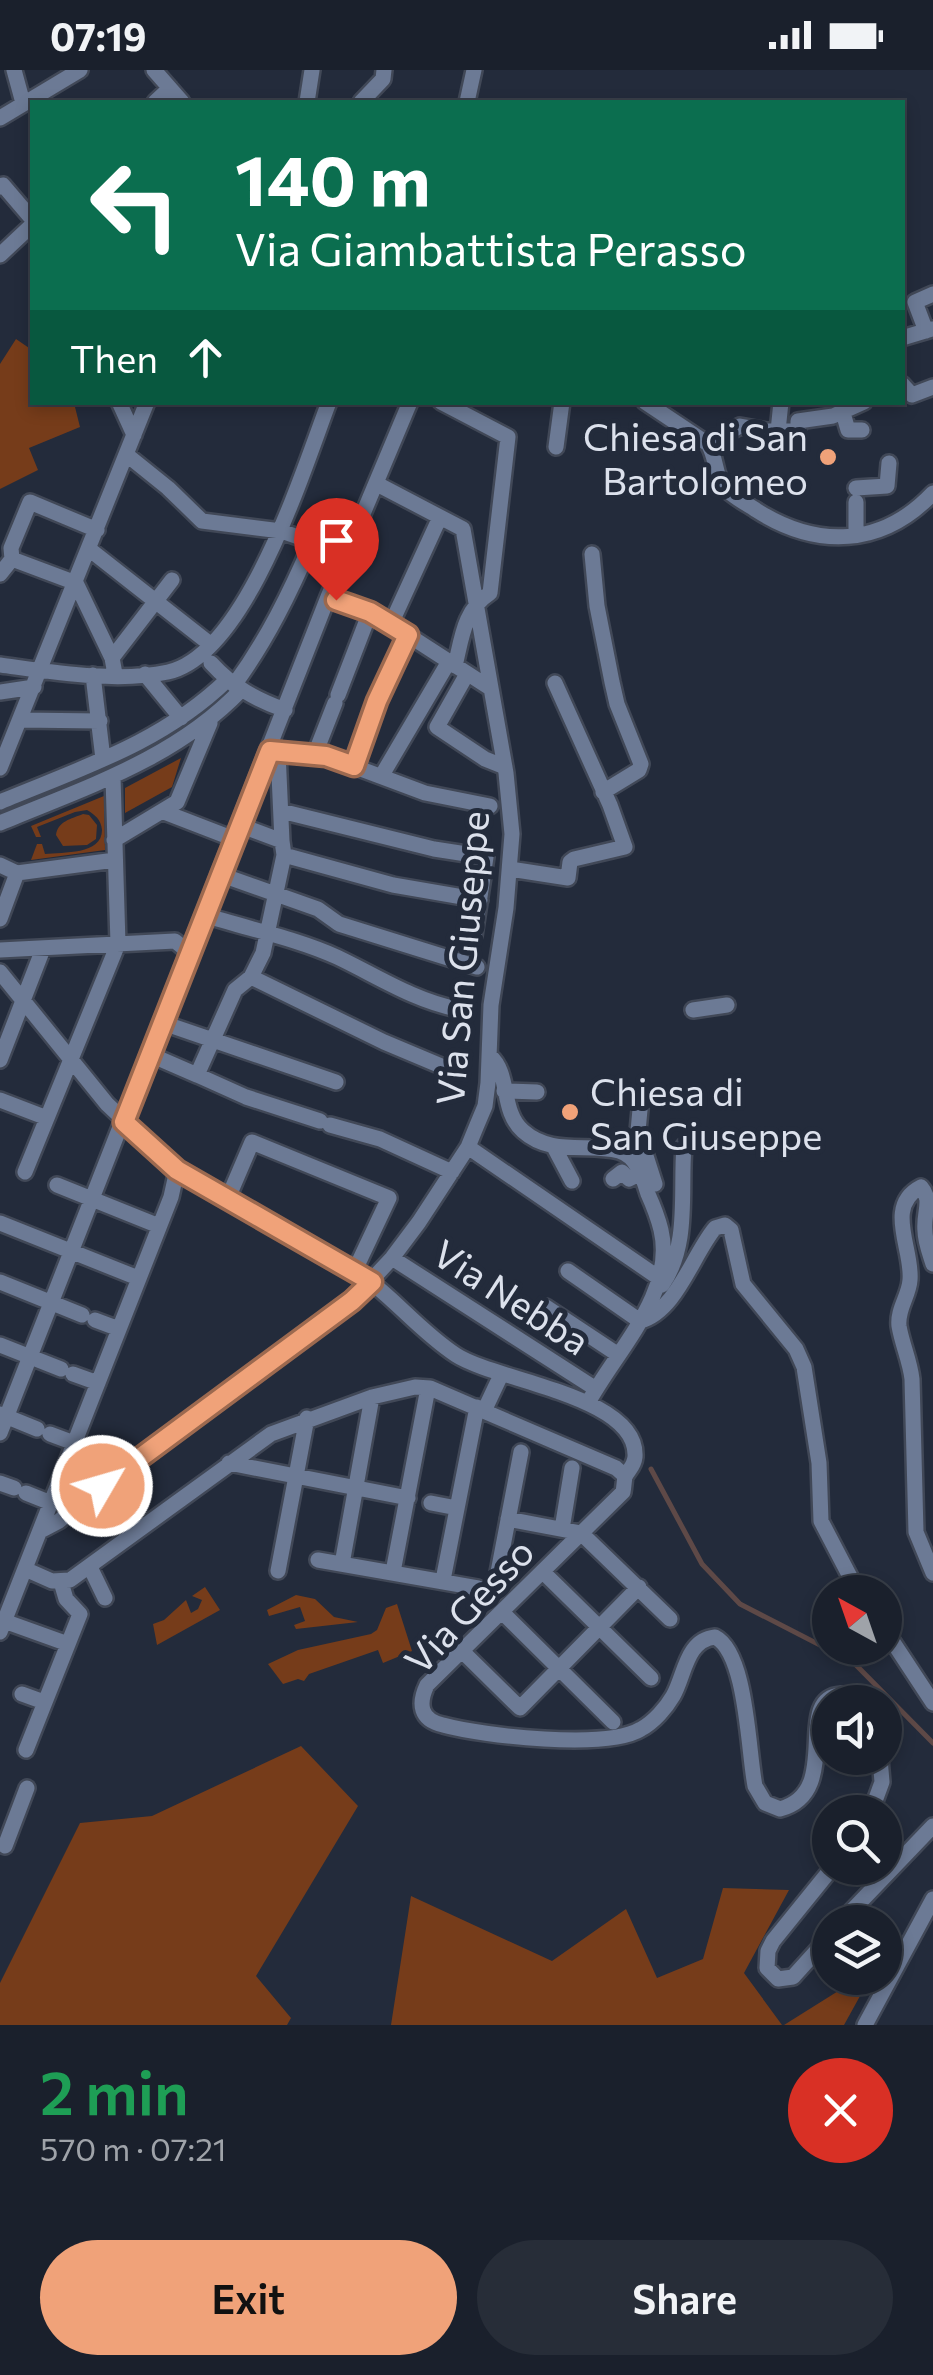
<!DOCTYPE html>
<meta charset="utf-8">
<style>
body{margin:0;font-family:Commissioner,sans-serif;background:#272d38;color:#f1f3f6;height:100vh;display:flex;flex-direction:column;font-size:38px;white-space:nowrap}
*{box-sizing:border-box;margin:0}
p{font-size:32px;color:#9fa3a9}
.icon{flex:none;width:55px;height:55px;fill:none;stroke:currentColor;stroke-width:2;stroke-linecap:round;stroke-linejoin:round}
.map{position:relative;height:1955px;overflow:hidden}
.panel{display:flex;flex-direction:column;background:#1a202c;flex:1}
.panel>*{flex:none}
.hud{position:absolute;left:30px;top:30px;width:875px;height:305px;border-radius:0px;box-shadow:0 5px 15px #0003,0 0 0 2px #383e48;background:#0b6e4f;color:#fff;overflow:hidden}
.needle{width:65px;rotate:320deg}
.controls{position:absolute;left:812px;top:1505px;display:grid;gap:20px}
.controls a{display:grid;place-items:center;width:90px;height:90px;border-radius:50%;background:#1a202c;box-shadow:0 5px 15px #0003,0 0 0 2px #383e48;font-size:50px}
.pin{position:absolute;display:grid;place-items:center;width:85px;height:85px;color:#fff;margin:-102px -42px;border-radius:50% 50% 50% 0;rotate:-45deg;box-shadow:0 0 10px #0007}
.pin .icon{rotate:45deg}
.me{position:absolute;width:110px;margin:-55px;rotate:52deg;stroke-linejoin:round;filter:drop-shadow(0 0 8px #0008)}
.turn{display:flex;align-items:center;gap:35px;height:210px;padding:0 40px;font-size:45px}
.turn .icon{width:130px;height:130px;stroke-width:2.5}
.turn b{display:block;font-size:70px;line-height:85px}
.then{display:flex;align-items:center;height:95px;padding:0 40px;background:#0003;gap:20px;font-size:38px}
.round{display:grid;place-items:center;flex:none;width:105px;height:105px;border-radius:52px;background:#272d38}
.headline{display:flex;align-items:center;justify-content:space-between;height:170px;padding:0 40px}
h1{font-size:60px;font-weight:600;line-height:75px;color:#1e9e55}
.button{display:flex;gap:20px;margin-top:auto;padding:20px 40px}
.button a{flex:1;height:115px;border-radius:60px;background:#f0a279;color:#111;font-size:40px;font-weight:600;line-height:115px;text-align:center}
.button a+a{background:#272d38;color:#f1f3f6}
.status{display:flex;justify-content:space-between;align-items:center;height:70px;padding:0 50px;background:#1a202c;direction:ltr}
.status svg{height:28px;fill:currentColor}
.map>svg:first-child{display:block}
.green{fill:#763c1a}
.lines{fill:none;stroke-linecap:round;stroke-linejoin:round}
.stream{stroke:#5e4947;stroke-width:5}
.minor-casing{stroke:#414857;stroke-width:20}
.minor{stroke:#6c7a95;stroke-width:15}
.route-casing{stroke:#9c694f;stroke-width:25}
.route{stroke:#f0a279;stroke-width:18}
.poi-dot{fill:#f0a279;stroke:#232b3b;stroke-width:4}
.labels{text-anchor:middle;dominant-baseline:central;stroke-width:10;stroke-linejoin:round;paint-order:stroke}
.poi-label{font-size:38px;fill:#dce1ec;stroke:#232b3b;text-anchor:end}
.street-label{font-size:38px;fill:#dce1ec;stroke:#232b3b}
</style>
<div class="status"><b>07:19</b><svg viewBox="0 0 49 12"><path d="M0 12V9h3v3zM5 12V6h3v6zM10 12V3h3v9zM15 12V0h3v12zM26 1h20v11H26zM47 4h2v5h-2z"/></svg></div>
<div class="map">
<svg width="933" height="1955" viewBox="0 0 933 1955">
<rect width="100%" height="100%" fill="#232b3b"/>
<path class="green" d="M16,269L32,280V332L74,333L80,357L29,378L38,400L0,419V294Z
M181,688L172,717L125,743V718Z
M104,726L105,780L31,790L37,774H42L45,784C63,782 102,785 102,760C101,749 95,745 87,740L75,742L37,757L41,767H36L31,756Z
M83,744L89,745L97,755L96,769L87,775L63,776L56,765C58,751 71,749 83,744Z
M205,1517L220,1540L157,1575L153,1554L164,1550L186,1530L191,1543L198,1539L202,1530L192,1526Z
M296,1525L315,1529L334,1547L358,1552L296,1559L294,1555L305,1551L300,1537L269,1546L267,1540Z
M397,1534L412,1581L383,1593L378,1580L309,1604L304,1611L298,1609L283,1614L268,1594L298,1580L371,1564L377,1560L386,1538Z
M301,1676L358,1736L256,1906L291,1948L287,1955H0V1913L80,1753L152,1746Z
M723,1818L789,1820L744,1903L782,1955H391L411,1826L552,1891L626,1839L657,1908L703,1889Z
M859,1908H870L844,1955H784Z"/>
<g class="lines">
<path class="stream" d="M651,1399L702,1494L740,1534L853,1592L933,1673"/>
<defs>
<path id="minor" d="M14,0L23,33
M154,0L182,32
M155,32L170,18
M307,32L312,0
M361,32L383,9L384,0
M467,32L474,0
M0,48L80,0
M0,117L3,115L32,149
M0,185L32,155
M926,261L915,232L933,224
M902,268L932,259
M902,314L912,325L933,317
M119,332L134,365
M441,332L508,367L490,523C464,540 462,567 455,596
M645,332L708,374C717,388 714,404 724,417C732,427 746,433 756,440C817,479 882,477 933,423
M843,343L848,360H862
M778,361L781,332
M708,374L740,356L767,361H798V351L833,346L864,332
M556,377L562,332
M127,385L168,418L202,451L281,461L347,484
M856,418L887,416L889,393
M856,465V432
M89,479L210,574
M592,484L597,536L612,612L617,634L641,694L639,700L603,722
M12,489L76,513L112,588L115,604
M12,489L11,478L30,432L97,460
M0,504L12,489
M328,527L391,554L490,618
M391,554L440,447
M112,588L172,510
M211,593C233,617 255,629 285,640
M0,595C52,602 117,613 168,602C247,584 303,400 329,332
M145,604L181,648
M467,604L437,657L485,689L505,697
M93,605L103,689
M234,615C267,570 290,523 312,472
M0,622L34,617
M338,625L370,542
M20,650L100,651
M270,681L326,686L425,723L490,736
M315,684L335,633
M354,696L377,631L408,565
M0,698L147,332
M382,705L448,593
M0,732C81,698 162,673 227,610
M281,741L434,779L486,787L474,866
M164,742L234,769
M0,753C86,717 175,689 241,620
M239,755L282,771L278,682
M114,770L177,732L210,653
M284,785L393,815L480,830
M0,795L17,803L115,790
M510,799L568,808L570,792L574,789L625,777L610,735L555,613
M219,804L318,839L339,854L477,897
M205,845C248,859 295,868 337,887C377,906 413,930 457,939
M0,849L17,803
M0,880L175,871L191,884
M0,902L107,1034L177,1100L355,1200C391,1224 418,1260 456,1285C496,1311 639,1326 635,1387C634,1397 628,1400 625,1407C624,1412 624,1417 623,1422L427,1615C418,1634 420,1650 443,1655C483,1666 607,1680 641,1659C654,1652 666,1638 673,1626C685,1605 686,1570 715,1567C747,1583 748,1681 755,1716L765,1733L780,1739C844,1722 792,1628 841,1625L854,1632
M251,907L384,972L453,1001
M693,940L727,935
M163,953L336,1012
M151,985L197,1005L235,920L251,907L263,883L284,785L282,771
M490,986C511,1004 500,1041 523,1061C551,1086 587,1073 619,1081C637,1086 643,1108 648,1124C653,1135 658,1148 661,1160C676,1223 616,1281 588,1333
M0,990L43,879
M197,1005L246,1027L320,1051
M504,1021L537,1022
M641,1029L638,1061L655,1114
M0,1030L47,1048
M330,1055L380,1069L452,1102
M468,1077L659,1208
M554,1077L572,1111
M25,1102L118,874L113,707
M613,1109L622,1102L629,1109L641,1103
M57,1115L159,1156
M228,1128L252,1072L389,1128L355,1200
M0,1153L138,1208
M392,1188L596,1319
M933,1194C930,1184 925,1172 925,1161C923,1142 933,1131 921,1117C884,1136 913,1179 910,1210C909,1226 897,1239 899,1256C902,1274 910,1291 912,1309L916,1462L933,1503
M568,1201L640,1251
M0,1212L82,1245
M662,1215C690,1175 680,1122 684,1076
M546,1237L617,1284
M95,1250L119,1259
M640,1251C676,1242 693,1184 715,1158L725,1155L731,1160L743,1214L796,1279L804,1297L819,1393L821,1451L858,1522
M0,1275L61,1299
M73,1304L98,1313
M484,1341L501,1305
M0,1344L37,1359
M0,1363L328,527L410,332
M50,1364L74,1373
M229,1393L408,1428
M0,1413L14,1418
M26,1423L51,1433
M431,1433L457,1438
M508,1449L581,1463L670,1549
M562,1459L572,1398
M40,1461L59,1451L123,1398L352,1231L392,1188L419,1152L468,1077L477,1055L485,1036L488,1013L491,935L506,838L512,764L506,703L463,459L377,414
M318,1490L478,1518
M342,1494L372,1327
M90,1497L105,1528
M25,1499L52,1511L70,1510L271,1364L372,1327L415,1317L430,1318L616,1398L625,1406
M278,1501L307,1348
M393,1502L428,1318
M543,1502L651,1608
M443,1510L477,1337
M495,1518L521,1382
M502,1542L613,1652
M4,1551L68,1574
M885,1560L933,1633
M0,1562L171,1127L177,1100
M462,1581L520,1638L639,1517
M22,1624L44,1632
M26,1680L80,1544L66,1529L61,1512
M871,1742L882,1712L880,1688
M5,1776L27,1718
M841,1852L933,1756
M830,1866L793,1907L778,1909L767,1898L768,1881L773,1871L832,1798
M865,1955L933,1829"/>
</defs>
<use href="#minor" class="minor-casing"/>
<use href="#minor" class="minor"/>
</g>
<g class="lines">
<defs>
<path id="route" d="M102,1416L352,1231L372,1212L177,1100L124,1052L270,681L326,686L354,696L377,631L408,565L370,542L336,530"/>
</defs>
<use href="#route" class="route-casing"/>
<use href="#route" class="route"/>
</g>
<g class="poi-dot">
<circle cx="828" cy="387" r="10"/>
<circle cx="570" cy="1042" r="10"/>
</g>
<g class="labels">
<g class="poi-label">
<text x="808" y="365">Chiesa di San<tspan x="808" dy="44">Bartolomeo</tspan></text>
<text x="590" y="1020" text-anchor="start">Chiesa di<tspan x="590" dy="44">San Giuseppe</tspan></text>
</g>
<g class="street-label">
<text transform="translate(461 888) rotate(-85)">Via San Giuseppe</text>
<text transform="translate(512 1226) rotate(33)">Via Nebba</text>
<text transform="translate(468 1535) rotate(-47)">Via Gesso</text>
</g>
</g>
</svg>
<div class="controls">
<a><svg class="needle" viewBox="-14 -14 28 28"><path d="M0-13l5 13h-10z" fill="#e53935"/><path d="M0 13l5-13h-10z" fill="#9fa3a9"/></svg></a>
<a><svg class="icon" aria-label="sound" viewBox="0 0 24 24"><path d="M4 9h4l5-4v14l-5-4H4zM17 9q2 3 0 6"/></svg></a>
<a><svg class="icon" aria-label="search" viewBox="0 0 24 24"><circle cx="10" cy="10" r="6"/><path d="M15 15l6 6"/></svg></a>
<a><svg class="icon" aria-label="layers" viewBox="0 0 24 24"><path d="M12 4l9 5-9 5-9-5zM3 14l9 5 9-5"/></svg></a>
</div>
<div class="pin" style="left:336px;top:530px;background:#d93025"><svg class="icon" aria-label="arrive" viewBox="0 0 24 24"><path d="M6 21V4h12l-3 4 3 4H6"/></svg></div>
<svg class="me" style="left:102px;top:1416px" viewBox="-20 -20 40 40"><circle r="17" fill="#f0a279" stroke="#fff" stroke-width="3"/><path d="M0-11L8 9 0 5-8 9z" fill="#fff"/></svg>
<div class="hud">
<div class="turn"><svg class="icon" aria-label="left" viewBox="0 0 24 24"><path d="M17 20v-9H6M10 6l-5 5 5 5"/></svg><div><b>140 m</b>Via Giambattista Perasso</div></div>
<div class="then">Then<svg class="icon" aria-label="ahead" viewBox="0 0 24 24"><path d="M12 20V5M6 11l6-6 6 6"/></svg></div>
</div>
</div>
<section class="panel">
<div class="headline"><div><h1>2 min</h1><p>570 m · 07:21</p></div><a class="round" style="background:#d93025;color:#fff"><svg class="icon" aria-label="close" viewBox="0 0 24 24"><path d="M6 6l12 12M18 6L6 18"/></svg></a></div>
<div class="button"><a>Exit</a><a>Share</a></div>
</section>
